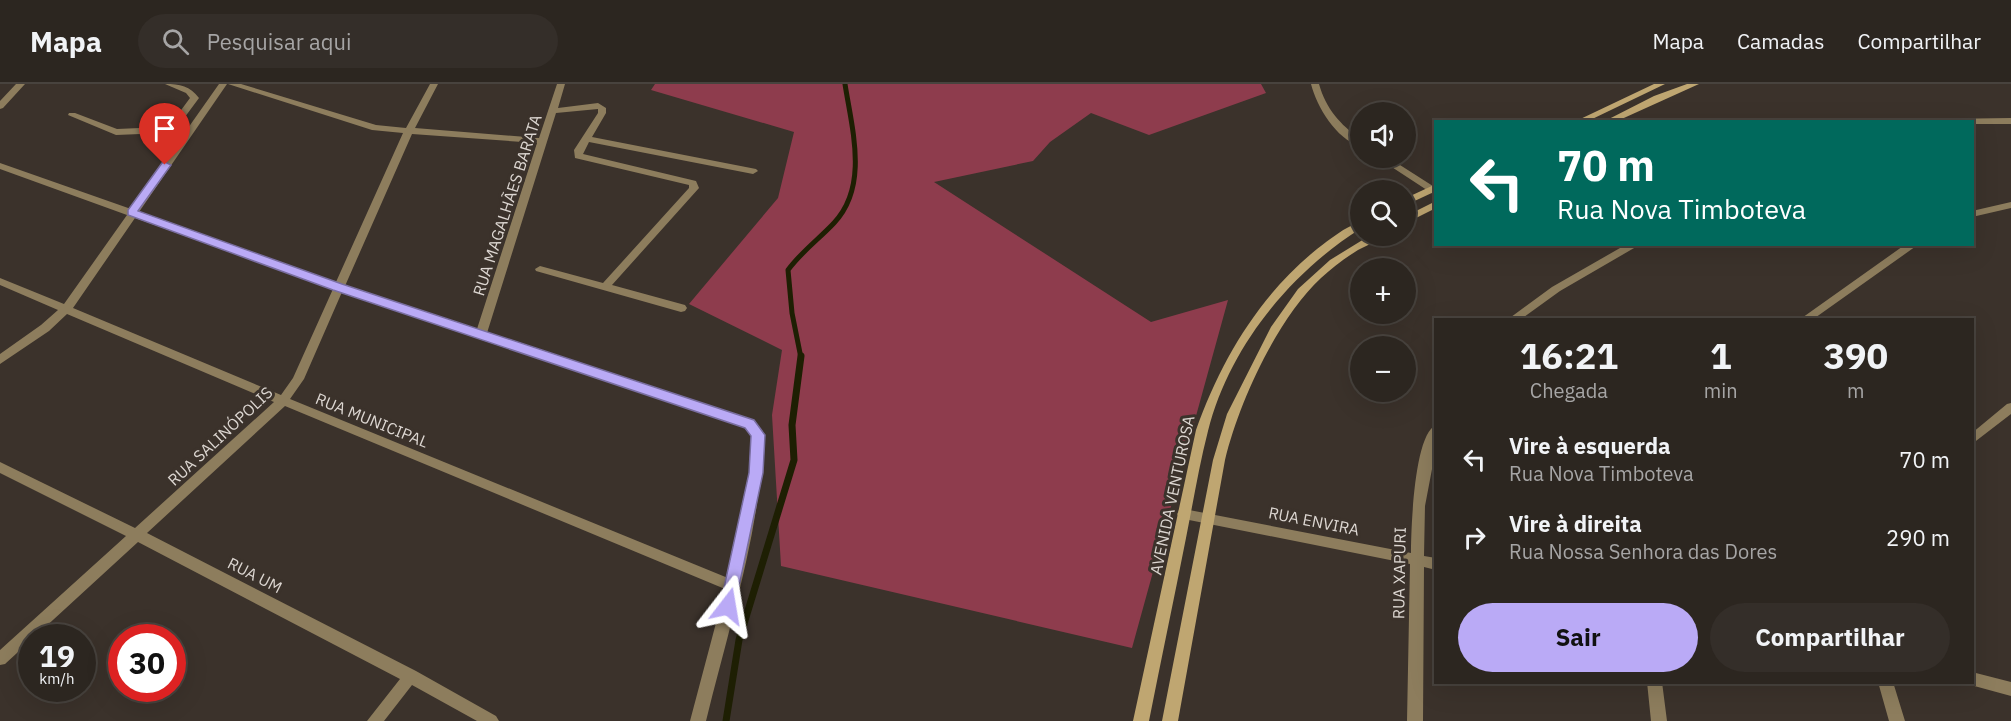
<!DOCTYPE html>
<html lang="pt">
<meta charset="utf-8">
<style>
body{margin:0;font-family:"IBM Plex Sans",sans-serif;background:#342e29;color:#f1f3f6;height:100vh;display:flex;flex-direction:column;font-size:22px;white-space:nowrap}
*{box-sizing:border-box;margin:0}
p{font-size:20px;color:#a6a5a5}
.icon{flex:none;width:33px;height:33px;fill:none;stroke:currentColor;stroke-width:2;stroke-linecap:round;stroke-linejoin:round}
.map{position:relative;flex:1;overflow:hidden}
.drawer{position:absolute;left:1434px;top:234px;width:540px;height:366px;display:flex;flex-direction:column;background:#2c2620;border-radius:0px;box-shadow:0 6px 24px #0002,0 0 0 2px #48433e}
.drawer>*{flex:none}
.banner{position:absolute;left:1434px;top:36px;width:540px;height:126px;border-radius:0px;box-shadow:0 6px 24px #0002,0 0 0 2px #48433e;background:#00695c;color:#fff;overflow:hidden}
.buttons{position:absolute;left:1350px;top:18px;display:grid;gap:12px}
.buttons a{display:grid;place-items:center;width:66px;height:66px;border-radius:50%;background:#2c2620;box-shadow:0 6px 24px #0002,0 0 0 2px #48433e;font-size:30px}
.speed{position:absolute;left:18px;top:540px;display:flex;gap:12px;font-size:30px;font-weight:700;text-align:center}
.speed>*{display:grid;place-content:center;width:78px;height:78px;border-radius:50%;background:#2c2620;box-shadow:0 6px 24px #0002,0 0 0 2px #48433e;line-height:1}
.speed small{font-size:15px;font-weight:400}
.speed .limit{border:9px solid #d22;background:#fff;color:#111}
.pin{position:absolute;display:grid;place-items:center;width:51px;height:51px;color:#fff;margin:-62px -26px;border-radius:50% 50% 50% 0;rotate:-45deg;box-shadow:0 0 6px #0007}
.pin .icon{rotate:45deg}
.me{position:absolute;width:66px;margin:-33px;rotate:14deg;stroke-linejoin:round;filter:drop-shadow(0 0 4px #0008)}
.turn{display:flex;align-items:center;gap:21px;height:126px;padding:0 24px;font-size:27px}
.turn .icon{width:78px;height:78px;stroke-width:2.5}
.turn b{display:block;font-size:42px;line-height:51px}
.eta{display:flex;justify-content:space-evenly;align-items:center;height:102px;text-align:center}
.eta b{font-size:36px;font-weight:700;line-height:42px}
.action{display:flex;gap:12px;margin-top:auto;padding:12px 24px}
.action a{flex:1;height:69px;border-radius:36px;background:#baaaf6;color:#111;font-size:24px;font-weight:700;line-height:69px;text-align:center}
.action a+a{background:#342e29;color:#f1f3f6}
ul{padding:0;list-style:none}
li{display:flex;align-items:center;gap:18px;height:78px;padding:0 24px}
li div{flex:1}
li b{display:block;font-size:22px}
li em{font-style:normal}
header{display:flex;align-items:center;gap:36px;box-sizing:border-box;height:84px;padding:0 30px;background:#2c2620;border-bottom:2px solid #48433e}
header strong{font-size:28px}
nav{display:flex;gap:33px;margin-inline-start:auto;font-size:21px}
.search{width:420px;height:54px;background:#342e29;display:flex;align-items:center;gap:15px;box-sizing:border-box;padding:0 21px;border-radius:33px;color:#a6a5a5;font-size:22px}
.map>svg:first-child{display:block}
.forest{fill:#8e3c4d}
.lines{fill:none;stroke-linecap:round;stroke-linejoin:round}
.stream-far1{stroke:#1e1f03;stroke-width:5}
.stream{stroke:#1e1f03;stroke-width:7}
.street{fill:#8d7d5d;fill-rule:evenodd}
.secondary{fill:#bfa671;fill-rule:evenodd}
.route{fill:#baaaf6;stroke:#796ea0;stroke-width:1.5}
.labels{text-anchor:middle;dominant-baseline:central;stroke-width:6;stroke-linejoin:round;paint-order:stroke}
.street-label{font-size:16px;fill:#dcd6d1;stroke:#3b322b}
</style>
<header>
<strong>Mapa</strong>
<div class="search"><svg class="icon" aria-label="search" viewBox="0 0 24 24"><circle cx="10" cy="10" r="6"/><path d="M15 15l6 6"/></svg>Pesquisar aqui</div>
<nav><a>Mapa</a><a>Camadas</a><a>Compartilhar</a></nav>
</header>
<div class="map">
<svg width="2011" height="637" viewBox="0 0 2011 637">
<rect width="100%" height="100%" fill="#3b322b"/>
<path class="forest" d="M655,0H1261L1266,9L1149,51L1091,29L1050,58L1033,77L934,98L1151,238L1228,216L1132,564L781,482L772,331L782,266L689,220L778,114L794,48L651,6Z"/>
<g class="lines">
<path class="stream-far1" d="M801,274L792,229L788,186C802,167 818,156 834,139C869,102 852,45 845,0"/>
<path class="stream" d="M726,637L739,556L794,376L792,341L801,272"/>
<path class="street" d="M16,0H25L3,24L0,25V17Z
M165,0C180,0 190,2 199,14L179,41L165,49L116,51L68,31L69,29H75L117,45L163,43L173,37L190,14L186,9Z
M219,0H227L139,128L336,198L403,49L372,46L228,0H241L376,41L406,44L430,0H438L415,44L539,54L557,0H565L558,24L598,19L606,24V29L592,53L756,85L758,87L753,90L589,58L583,70L696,97L699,104L612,201L685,221L687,224L685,227L681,228L536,187L535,185L540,182L603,199L689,104V101L575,74L574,66L598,29V25L556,29L487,249L754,337L764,351C760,448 729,543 706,637H690L725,505L285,322L147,449L416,587L496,632L499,637H477L412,601L384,637H367L400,595L138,458L5,580L0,581V566L126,452L0,389V378L135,444L274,318L67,230L49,247L0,280V270L41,241L58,226L0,201V194L64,220L127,131L0,85V79L131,125ZM412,50L537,59L477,245L345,202ZM135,134L333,205L293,294L281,311L73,224ZM342,208L746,343L752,352L750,389L728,494L290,315L304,295Z
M1311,0H1319C1326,25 1340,40 1360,55V62C1336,55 1317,23 1311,0Z
M2011,34V40H1972V38H1936L1940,35Z
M1378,74H1389L1436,104V112Z
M2011,118V124L1972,133V127Z
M1627,160H1641L1560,207L1520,236H1507L1552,203Z
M1906,160H1919L1812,236H1799Z
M2011,319V330L1972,360V349L2007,320Z
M1436,341V364L1425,422L1424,472L1436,474V486L1424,483L1423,637H1407L1410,480L1184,435L1179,434L1177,430L1179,426L1184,425L1411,469C1411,446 1414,350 1436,341Z
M1972,588L2011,598V612L1967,600L1972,598Z
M1647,598H1662L1667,637H1651Z
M1878,598H1893L1905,637H1889Z"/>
<path class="secondary" d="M1654,0H1665L1586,38H1574Z
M1687,0H1699L1615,38H1603L1654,12Z
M1436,100V107L1406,121V114Z
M1436,117V124L1406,139V132Z
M1360,138V145C1289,190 1229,264 1208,347C1199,382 1193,419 1186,454C1174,515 1161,576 1149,637H1133L1196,346C1221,276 1259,212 1317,165C1330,155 1345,143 1360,138Z
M1369,152H1381C1375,158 1366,162 1358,166C1345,174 1332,184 1321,194C1277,235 1239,318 1225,376L1178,637H1162L1213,376L1227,330L1271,243L1298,205L1330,176Z"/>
</g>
<path class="route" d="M165,78L171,81L138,127L342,200L754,336L765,351L763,389L734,526L728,528L722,526L720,522L749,389L751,352L745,344L333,206L128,131V126L162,79Z"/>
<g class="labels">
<g class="street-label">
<text transform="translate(507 121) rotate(-72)">RUA MAGALHÃES BARATA</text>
<text transform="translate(372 336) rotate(22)">RUA MUNICIPAL</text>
<text transform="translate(220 352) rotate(-43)">RUA SALINÓPOLIS</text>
<text transform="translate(1172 411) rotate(-78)">AVENIDA VENTUROSA</text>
<text transform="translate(1314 437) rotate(11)">RUA ENVIRA</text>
<text transform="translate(1399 489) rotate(-89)">RUA XAPURI</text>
<text transform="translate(255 491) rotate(27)">RUA UM</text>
</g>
</g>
</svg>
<div class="buttons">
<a><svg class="icon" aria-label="sound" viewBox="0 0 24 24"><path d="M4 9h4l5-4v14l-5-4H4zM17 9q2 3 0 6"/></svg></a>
<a><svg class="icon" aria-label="search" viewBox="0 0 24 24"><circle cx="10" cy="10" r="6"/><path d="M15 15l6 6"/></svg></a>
<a>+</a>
<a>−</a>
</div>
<div class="speed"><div>19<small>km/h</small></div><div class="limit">30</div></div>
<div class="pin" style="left:165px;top:81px;background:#d93025"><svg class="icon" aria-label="arrive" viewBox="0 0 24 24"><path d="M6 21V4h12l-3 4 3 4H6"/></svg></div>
<svg class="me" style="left:728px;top:522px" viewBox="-20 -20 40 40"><path d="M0-17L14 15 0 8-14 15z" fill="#baaaf6" stroke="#fff" stroke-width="4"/></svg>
<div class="banner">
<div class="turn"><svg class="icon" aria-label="left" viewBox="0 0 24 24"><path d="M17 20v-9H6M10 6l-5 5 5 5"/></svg><div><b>70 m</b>Rua Nova Timboteva</div></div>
</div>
<section class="drawer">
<div class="eta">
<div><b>16:21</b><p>Chegada</p></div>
<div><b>1</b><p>min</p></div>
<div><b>390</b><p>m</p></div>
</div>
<ul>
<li><svg class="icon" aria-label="left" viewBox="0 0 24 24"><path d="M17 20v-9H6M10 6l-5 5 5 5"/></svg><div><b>Vire à esquerda</b><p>Rua Nova Timboteva</p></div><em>70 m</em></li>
<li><svg class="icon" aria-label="right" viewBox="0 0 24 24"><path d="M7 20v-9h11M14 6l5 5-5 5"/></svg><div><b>Vire à direita</b><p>Rua Nossa Senhora das Dores</p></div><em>290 m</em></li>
</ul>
<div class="action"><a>Sair</a><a>Compartilhar</a></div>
</section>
</div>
